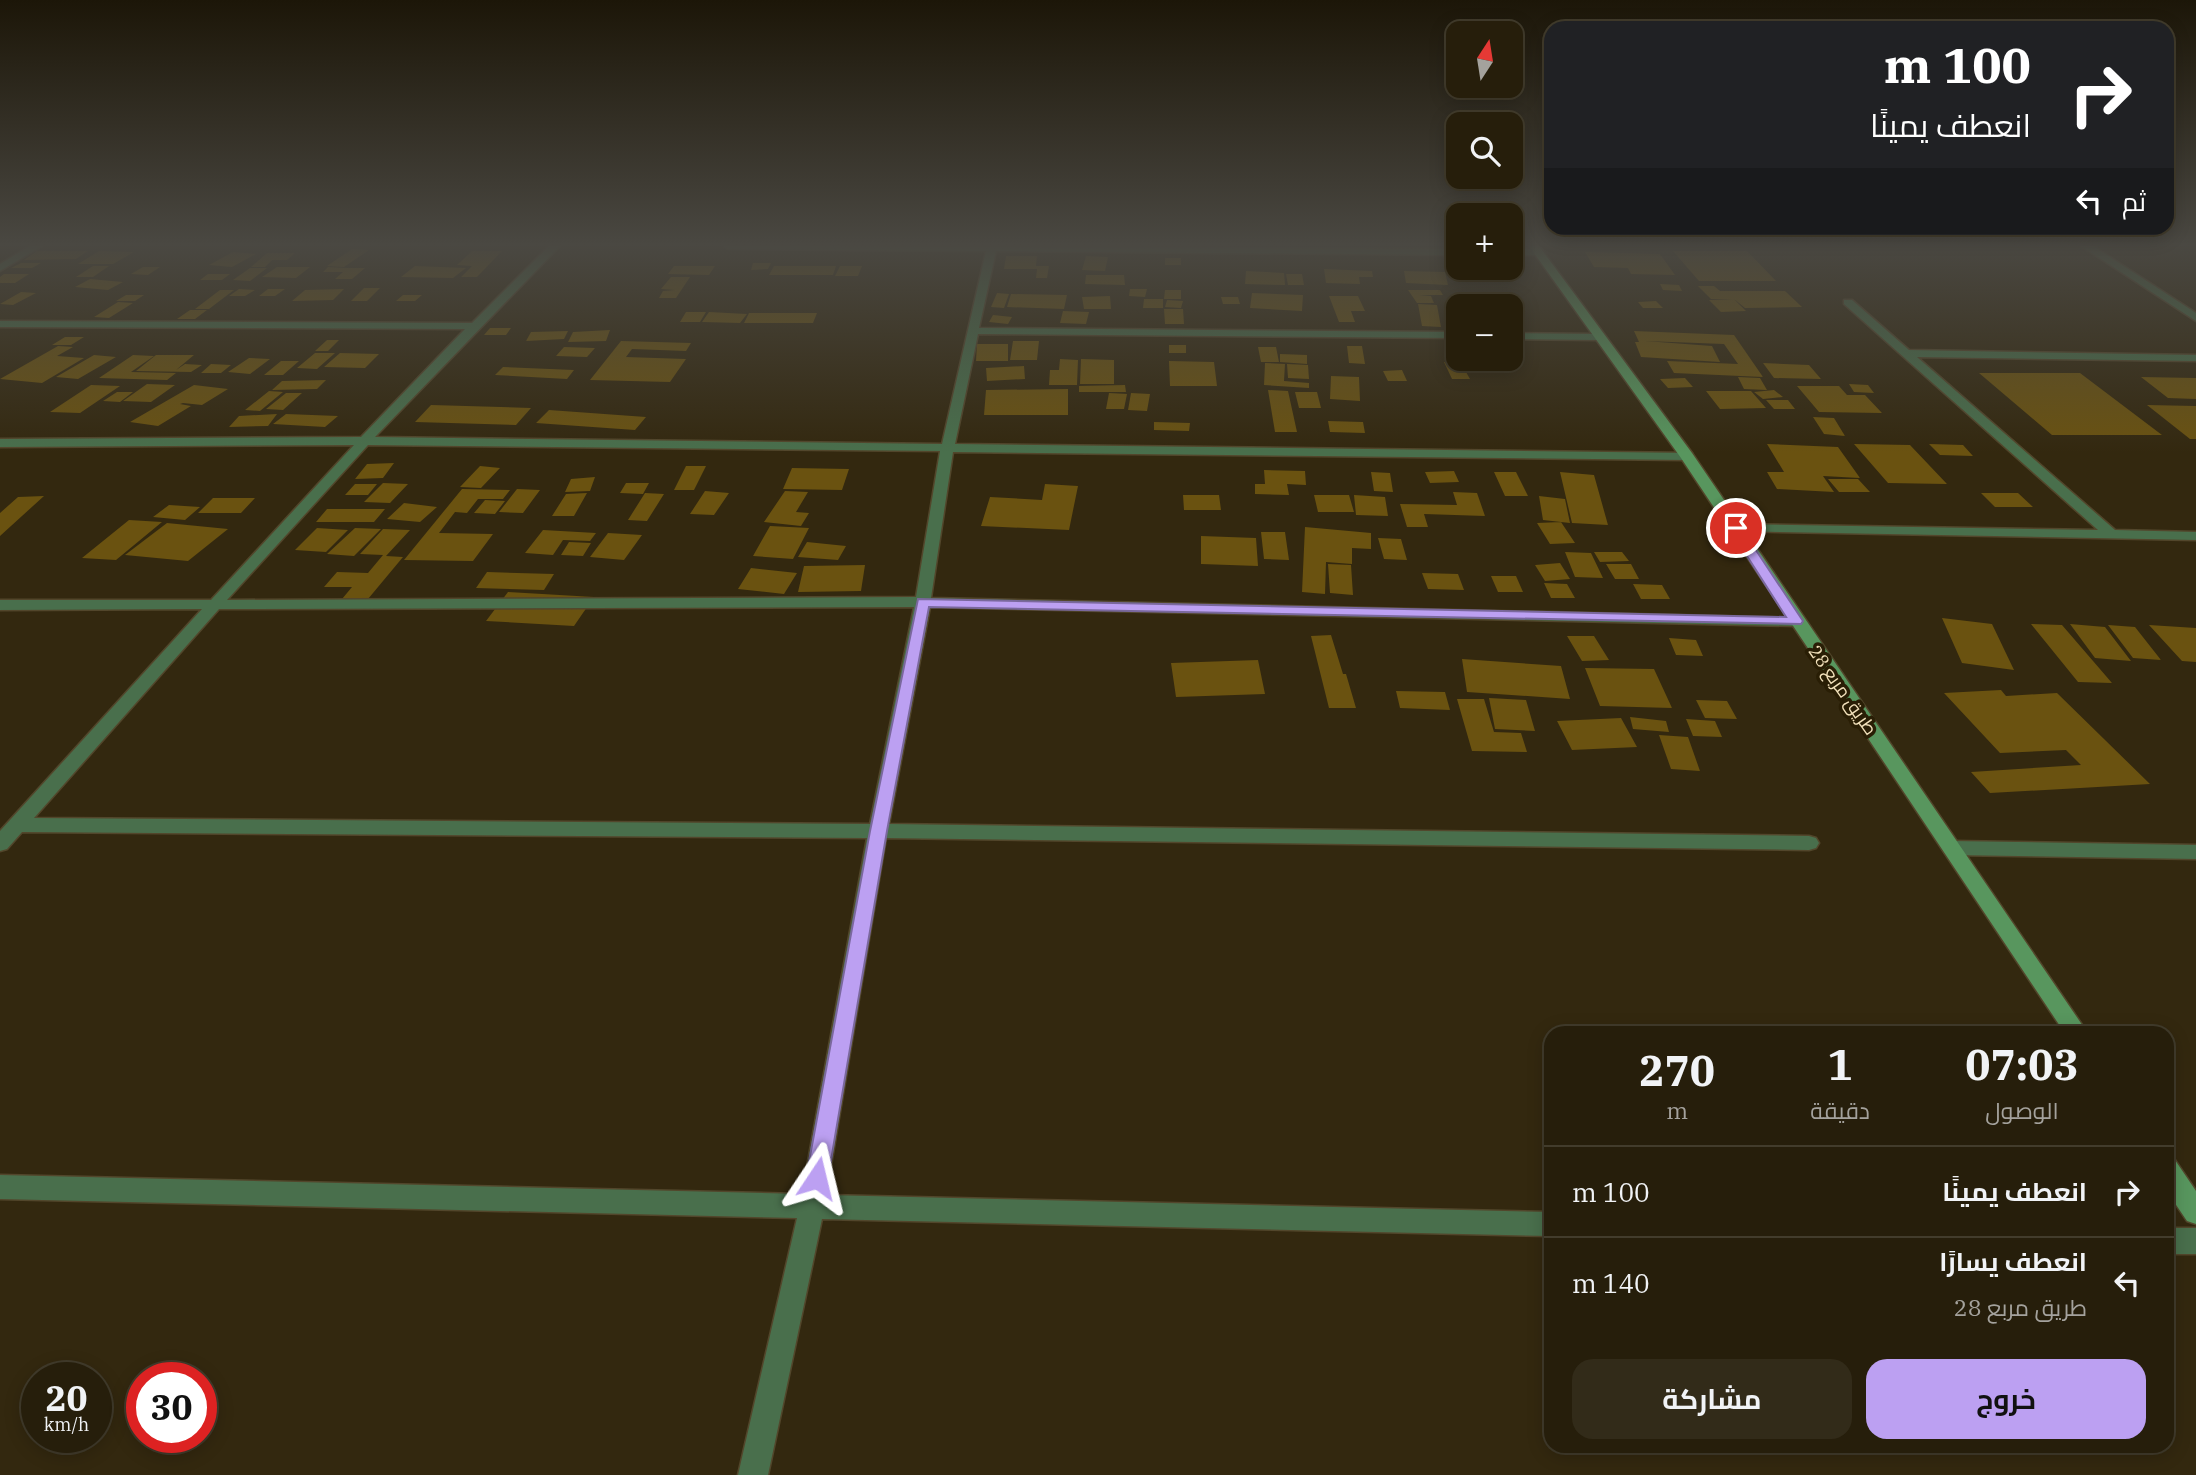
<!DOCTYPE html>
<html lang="ar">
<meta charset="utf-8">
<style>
body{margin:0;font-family:"IBM Plex Serif",Cairo,serif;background:#322b19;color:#f1f3f6;direction:rtl;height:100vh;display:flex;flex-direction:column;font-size:26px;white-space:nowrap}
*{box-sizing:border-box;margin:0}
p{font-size:23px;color:#a4a29d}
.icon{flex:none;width:38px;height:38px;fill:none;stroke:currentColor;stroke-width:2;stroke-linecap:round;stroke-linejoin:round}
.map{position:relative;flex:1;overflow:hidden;direction:ltr}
.sheet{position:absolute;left:1544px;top:1026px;width:630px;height:427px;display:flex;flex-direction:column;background:#261e0b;border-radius:21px;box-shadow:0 4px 18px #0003,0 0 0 2px #423c2c;direction:rtl}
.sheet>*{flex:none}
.top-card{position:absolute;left:1544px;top:21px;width:630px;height:214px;border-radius:21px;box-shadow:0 4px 18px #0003,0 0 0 2px #423c2c;direction:rtl;background:#202124;color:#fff;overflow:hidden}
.needle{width:46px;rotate:12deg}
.fabs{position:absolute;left:1446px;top:21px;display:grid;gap:14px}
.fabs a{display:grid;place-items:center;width:77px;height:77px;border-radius:14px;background:#261e0b;box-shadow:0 4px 18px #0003,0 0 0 2px #423c2c;font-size:35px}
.speed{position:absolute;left:21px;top:1362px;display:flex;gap:14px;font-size:35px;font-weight:700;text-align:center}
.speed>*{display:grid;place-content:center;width:91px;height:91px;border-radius:50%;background:#261e0b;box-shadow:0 4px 18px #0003,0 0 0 2px #423c2c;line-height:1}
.speed small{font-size:18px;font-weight:400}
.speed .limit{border:10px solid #d22;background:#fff;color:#111}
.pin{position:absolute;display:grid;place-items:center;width:60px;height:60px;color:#fff;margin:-30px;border:4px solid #fff;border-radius:50%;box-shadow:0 2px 7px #0007}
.me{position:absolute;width:77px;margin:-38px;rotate:10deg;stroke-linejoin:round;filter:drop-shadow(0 0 5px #0008)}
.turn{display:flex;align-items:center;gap:24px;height:147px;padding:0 28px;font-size:32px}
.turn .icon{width:91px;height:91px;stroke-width:2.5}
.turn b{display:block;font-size:49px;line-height:60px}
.then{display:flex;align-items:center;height:66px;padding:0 28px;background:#0003;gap:14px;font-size:26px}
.eta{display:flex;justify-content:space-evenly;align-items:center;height:119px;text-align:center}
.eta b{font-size:42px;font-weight:700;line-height:49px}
.cta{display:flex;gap:14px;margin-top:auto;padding:14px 28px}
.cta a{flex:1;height:80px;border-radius:21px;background:#bca0f2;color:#111;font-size:28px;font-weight:700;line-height:80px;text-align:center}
.cta a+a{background:#322b19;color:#f1f3f6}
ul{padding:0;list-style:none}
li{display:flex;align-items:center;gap:21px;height:91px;padding:0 28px;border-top:2px solid #423c2c}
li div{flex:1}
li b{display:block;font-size:26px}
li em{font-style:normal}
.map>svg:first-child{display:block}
.building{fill:#6a5210}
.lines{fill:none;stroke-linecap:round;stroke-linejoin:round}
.street-casing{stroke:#52462b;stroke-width:3}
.secondary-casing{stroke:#52462b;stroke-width:3}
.street{fill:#496f4c;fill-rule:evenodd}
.secondary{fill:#58965e;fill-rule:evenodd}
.route{fill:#bca0f2;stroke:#7a689d;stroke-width:2}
.labels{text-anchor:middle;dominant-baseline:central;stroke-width:7;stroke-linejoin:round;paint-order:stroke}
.street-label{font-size:18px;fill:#f3e2bc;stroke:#291e05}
</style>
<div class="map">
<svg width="2196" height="1475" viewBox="0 0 2196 1475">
<rect width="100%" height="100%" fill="#33280f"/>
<path class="building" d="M352,249L369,250L344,267L327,266Z
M37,251H88L76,259L24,260Z
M99,251L134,252L113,264H78Z
M472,251H502L477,277H461L472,266L457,265Z
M1673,251H1747L1776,281H1699Z
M233,252L256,254L232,267L209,265Z
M1585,252L1660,254L1675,275L1631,274L1628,268L1594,267Z
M267,253H295L287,260H272L265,267H251Z
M1006,256H1037L1036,266H1049L1047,278H1036L1037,269H1004Z
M1086,256L1108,257L1105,271L1082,270Z
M1165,258H1181V265H1165Z
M21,263H41L32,268H11Z
M753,263H771L768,269L751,270Z
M93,266H109L93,277H76Z
M415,266L466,268L453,278L401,277Z
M674,266H715L709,275L668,274Z
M774,266H836L833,275H769Z
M840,266H862L858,276H835Z
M143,267H160L148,275L131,274Z
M277,267H310L296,278L262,277Z
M328,267L347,268H365L352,279H335L343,272H323Z
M250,268H267L250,281L233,280Z
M1324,269L1372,271L1373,277H1359L1360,284L1326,283Z
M1246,271L1284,273L1285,285L1245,284Z
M1404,271L1445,272L1448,285L1406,283Z
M4,274H29L15,283H0V277Z
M208,274H230L222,280H200Z
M1286,274H1302L1304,285H1288Z
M1086,275H1124L1125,285L1085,284Z
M671,277H690L676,298H659L663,291L675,290L661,289Z
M90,279L123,282L108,290L75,287Z
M1660,284L1679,285L1682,291L1663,290Z
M1698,286H1714L1720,291H1785L1802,307L1745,308L1734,299L1746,311L1721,312L1709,300L1733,299H1711Z
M364,288H380L367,301H351Z
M239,289L255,290L245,296H229Z
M268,289H285L275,296H259Z
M344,289L333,300L292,301L305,290Z
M1130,289H1147L1145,297L1129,296Z
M220,290H234L209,309H195Z
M1165,290H1181V299H1164Z
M1408,290H1440L1443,295H1419L1431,296L1434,303H1417Z
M21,292L36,293L13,305L0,304Z
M997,293L1009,294L1004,308L991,307Z
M1252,293L1303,295L1302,311L1250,308Z
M1011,294L1067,295L1064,309L1007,307Z
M126,295H144L135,301H116Z
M403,295H422L415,301H396Z
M1110,296L1111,309H1084L1082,297Z
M1329,296H1358L1365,311H1351L1355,322H1339Z
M1221,297H1238L1240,304H1223Z
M1144,299H1163V308H1143Z
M1167,300L1183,301L1181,308L1165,307Z
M1656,301L1663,308H1643L1638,302Z
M118,302L133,303L109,318L94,317Z
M1418,304L1437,305L1441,327L1422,326Z
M1164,309H1183L1184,324H1165Z
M190,310H207L195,319H177Z
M1063,311L1089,312L1086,324L1060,323Z
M686,312H706L700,322H680Z
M709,312L747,314L740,323L702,322Z
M749,313H817L813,323H744Z
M993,315L1012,317L1008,324L989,322Z
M490,328H511L506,335H484Z
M610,330L606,341L568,342L573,332Z
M568,331L564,339L526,341L531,332Z
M1634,331L1734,335L1763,377L1674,373L1667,361L1738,364L1724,344L1645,341L1712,346L1720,362L1641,357L1635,342H1639Z
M65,337H84L71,345H52Z
M327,340H339L328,351H315Z
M621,341L691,343L686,351L632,349L626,357L686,359L670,382L590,380Z
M1013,341H1039L1037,360H1010Z
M977,344H1008V361H976Z
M1169,345H1186V353H1169Z
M58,346L73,347L57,356L84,358L42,383L0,379Z
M1347,346H1362L1365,364L1349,363Z
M564,347L595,348L587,357L556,356Z
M1258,347H1276L1279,362H1261Z
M315,353H335L317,369L297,368Z
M340,353L379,354L365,368L324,367Z
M1280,354L1307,355V364L1280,362Z
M94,355L116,357L78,379L56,377Z
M133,355L154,356L131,372L176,373L167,380L99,378Z
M156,355H194L176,370L185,364L202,365L191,372L136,371Z
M249,358L270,359L250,374L228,372Z
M1060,359L1078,360L1077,385H1049L1050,370H1059Z
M1081,359L1114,360V384H1080Z
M281,361H299L283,375H264Z
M1169,361L1214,362L1217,386H1170Z
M1444,362H1489L1495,372H1466L1470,379H1452Z
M1265,363L1285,364L1284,381L1309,383V388L1264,385Z
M1763,363L1809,365L1821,379L1774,378Z
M211,364L231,365L221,373H201Z
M1287,364L1308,365L1309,379L1288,378Z
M1024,366L1025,379L987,381L986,368Z
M503,367L574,370L567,379L495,375Z
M1402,370L1407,381H1388L1383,371Z
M1979,373H2080L2162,435H2052Z
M1331,376L1359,377L1360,401L1330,399Z
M1738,377L1760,378L1767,390L1744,389Z
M2141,377L2196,378V399L2168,398Z
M1685,378L1693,387L1668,388L1660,379Z
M326,380L317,389L272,390L282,381Z
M147,384L175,385L151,402L123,401Z
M1849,384L1868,385L1874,393L1854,392Z
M91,385L120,386L80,413L50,412Z
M194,385L228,389L202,405L183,403L180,404L191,406L158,426L130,422Z
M1125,385L1126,392H1079V386Z
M1797,386H1839L1847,395H1865L1882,413L1819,412Z
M1068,389V415H984L986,390Z
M1268,390L1288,391L1297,432H1275Z
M1774,390L1783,397L1763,399L1754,392Z
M269,391L283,392L260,411L245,410Z
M1706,391H1751L1766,408L1720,409Z
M117,392H133L120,402L103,401Z
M1295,392H1317L1321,408H1299Z
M286,393H302L283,410L266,409Z
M1109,393L1127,394L1124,409H1106Z
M1131,393L1150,394L1147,411L1128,410Z
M1766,400H1788L1795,409H1774Z
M431,405L531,408L516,425L415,422Z
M2147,405L2196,406V439H2190Z
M549,410L646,417L635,430L536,423Z
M277,414L268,426L229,427L239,416Z
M286,414L338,416L325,427L273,424Z
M1813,417L1834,418L1845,436L1824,434Z
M1328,421L1363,422L1365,433L1330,432Z
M1154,422L1190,423L1189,431L1154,430Z
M1767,444L1838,447L1860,478L1823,476L1834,492L1777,489L1767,472H1784Z
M1854,444L1910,445L1947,484L1888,483Z
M1929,444L1963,445L1973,456L1940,455Z
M394,463L383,478L355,479L367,464Z
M480,466L500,468L481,488L460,487Z
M686,466H706L694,490H674Z
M792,468L849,469L842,490L783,489Z
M1264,470L1305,471L1306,485L1287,484L1289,495L1255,494V484H1265Z
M1454,471L1459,482L1430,483L1425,472Z
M1371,472L1390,473L1393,492L1374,491Z
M1494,472H1516L1528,496H1505Z
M1560,472L1594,475L1608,525L1572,523Z
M595,477L590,491L565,492L571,479Z
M1828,479H1858L1870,492H1839Z
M383,483L408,484L390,503L364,502Z
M626,483H649L643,494L620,493Z
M355,484H377L368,495H345Z
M1045,484L1078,486L1069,530L981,526L990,497L1042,500Z
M462,489L510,490L503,499H478L467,513L455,512L439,533L493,534L473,561L404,560Z
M517,489L540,490L523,513L499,512Z
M705,491L729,493L714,515L690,514Z
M785,491L808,492L796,512L809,513L801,526L764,522Z
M1453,492L1477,493L1485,516L1424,514L1428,527H1407L1400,504L1457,505Z
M587,493L574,516H552L566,494Z
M645,493L664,494L647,521L628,520Z
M1981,493H2018L2033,507H1995Z
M1183,495H1219L1221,510H1184Z
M1314,495H1349L1354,512H1318Z
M1354,495L1385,497L1388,516L1356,515Z
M44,496L0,536V513L18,497Z
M1539,496L1565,499L1570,523L1543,520Z
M213,498H255L241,513H198Z
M485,500L505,501L495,514L474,513Z
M404,503L437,507L420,522L387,519Z
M169,505L200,507L185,520L153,517Z
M327,509H385L374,522H316Z
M129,520L162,522L116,560L82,558Z
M1561,522L1575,543L1550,544L1537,523Z
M167,523L228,529L188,561L125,555Z
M770,526L809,528L793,559L753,556Z
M1305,527L1371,533V549L1352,548V564L1326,562L1325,594L1302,592Z
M317,528L348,530L326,552L295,550Z
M355,528L381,529L354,556L327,554Z
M383,529L410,530L386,556L403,557L368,599H342L352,587H324L337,572L368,573L383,555L360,554Z
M543,530L596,533L590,541L563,540L553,555L525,553Z
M1261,532H1285L1289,560L1264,559Z
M608,533L642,535L624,560L590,557Z
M1201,536L1256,538L1258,566L1201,564Z
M1378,538L1401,539L1407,560L1384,559Z
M569,542L591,543L583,556L561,555Z
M807,542L846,546L838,560L798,557Z
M1565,552L1591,553L1603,578L1575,577Z
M1594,552H1622L1629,561L1600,562Z
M1560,563L1570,579L1545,581L1535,565Z
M1328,564L1351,565L1353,595L1330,593Z
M1606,564H1631L1639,579H1615Z
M865,565L861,591L798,592L804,566Z
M751,568L797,573L784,594L738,589Z
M487,572L554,574L544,590L476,588Z
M1422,573L1458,574L1464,590L1428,589Z
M1491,576H1516L1523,592H1498Z
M1544,583L1567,584L1575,598H1551Z
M1633,584L1662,585L1670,599H1641Z
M508,592L594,597L574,626L486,621Z
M1942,618L1992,624L2014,670L1962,663Z
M2031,624L2062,625L2112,683L2078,682Z
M2070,624L2105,627L2131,661L2095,658Z
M2108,625L2135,627L2161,660L2133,658Z
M2149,625L2196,628V662L2182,661Z
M1331,635L1343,674H1346L1356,708H1329L1311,636Z
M1567,636H1594L1609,660L1582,661Z
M1669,638L1696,640L1703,656L1676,655Z
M1462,659L1561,666L1570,699L1467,692Z
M1258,660L1265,694L1176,697L1171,663Z
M1585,668L1654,669L1672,708L1600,706Z
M2001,690L2006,696L2057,693L2150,784L1990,793L1971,772L2081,765L2066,750L2000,753L1944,693Z
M1396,691L1445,692L1450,710L1400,708Z
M1489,698L1526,700L1535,731L1495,729Z
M1457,699H1484L1494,732L1521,733L1527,752L1472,751Z
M1696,700L1727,701L1737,719L1705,718Z
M1630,717L1666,721L1669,732L1633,729Z
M1621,718L1637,747L1572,750L1557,721Z
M1686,719L1715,721L1722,737L1693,736Z
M1659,735L1688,737L1700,771L1671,769Z"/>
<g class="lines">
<defs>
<path id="street" d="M30,246H42L0,271V264Z
M549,246H560L375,437L942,444L986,251L729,249L724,246L1458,249V255L996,251L979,328L1458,332V338L978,334L955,444L1692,453V459L1687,460L953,452L931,598L1802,618L1804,621L1802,624L1796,626L930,607L889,824L1809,836L1816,838L1819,843L1816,848L1809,850L886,838L826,1195L1550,1212V1236L822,1219L768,1475H738L797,1218L0,1199V1175L802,1194L867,838L22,832L7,849L0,851V831L202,609L0,610V600H211L354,445L0,447V439L361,437L465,329L0,327V321L472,323ZM368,445L940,451L916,597L227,600ZM914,607L870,824L34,818L219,609Z
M2081,246H2093L2196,313V321Z
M1510,249H1538L1543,252L1538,255H1510Z
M1844,300H1852L1909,350L2196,355V361L1917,357L2115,530L2196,532V540L1731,531L1729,528L1736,524L2098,530L1844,304Z
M1510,333L1599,334L1605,337L1599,340L1510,339Z
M1952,841L2196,845V859L1952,855L1945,853L1942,848L1945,843Z
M2166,1228H2196V1254H2166Z"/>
<path id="secondary" d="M1529,246H1539L1692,453L2087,1032H2064L1681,458Z
M2166,1157L2175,1160L2196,1191V1224L2187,1221L2166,1190Z"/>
</defs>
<use href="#street" class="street-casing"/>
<use href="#secondary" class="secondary-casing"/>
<use href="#street" class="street"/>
<use href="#secondary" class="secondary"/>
</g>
<linearGradient id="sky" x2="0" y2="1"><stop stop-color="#1c1608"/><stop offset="0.54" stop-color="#4a4842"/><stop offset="1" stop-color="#4a4842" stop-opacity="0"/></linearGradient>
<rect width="2196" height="453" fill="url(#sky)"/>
<path class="route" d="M1736,524L1740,526L1803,621L1801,624L929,607L887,831L828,1178L825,1186L817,1189L809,1186L806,1178L870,831L918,599L1786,617L1729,528Z"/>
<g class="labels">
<g class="street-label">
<text transform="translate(1843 690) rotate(55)">طريق مربع 28</text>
</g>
</g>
</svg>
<div class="fabs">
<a><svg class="needle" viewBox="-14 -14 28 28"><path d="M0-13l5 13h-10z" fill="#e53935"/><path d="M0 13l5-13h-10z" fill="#a4a29d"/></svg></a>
<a><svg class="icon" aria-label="search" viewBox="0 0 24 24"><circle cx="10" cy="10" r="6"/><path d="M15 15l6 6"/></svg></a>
<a>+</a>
<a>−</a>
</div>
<div class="speed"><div>20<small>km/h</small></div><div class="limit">30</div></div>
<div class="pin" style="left:1736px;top:528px;background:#d93025"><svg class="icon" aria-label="arrive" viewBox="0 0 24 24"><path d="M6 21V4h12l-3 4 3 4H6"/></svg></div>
<svg class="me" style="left:817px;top:1178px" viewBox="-20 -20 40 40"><path d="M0-17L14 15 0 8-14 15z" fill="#bca0f2" stroke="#fff" stroke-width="4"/></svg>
<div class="top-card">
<div class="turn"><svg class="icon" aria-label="right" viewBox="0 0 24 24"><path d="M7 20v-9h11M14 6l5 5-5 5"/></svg><div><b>100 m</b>انعطف يمينًا</div></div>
<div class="then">ثم<svg class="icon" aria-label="left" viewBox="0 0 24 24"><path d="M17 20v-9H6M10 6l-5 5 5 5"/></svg></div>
</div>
<section class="sheet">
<div class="eta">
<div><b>07:03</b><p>الوصول</p></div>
<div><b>1</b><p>دقيقة</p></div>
<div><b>270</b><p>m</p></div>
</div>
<ul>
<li><svg class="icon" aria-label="right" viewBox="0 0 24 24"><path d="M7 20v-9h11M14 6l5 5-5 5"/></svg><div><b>انعطف يمينًا</b></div><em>100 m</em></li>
<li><svg class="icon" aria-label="left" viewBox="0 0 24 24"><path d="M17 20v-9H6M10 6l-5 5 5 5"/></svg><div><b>انعطف يسارًا</b><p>طريق مربع 28</p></div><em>140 m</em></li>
</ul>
<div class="cta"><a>خروج</a><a>مشاركة</a></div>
</section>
</div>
